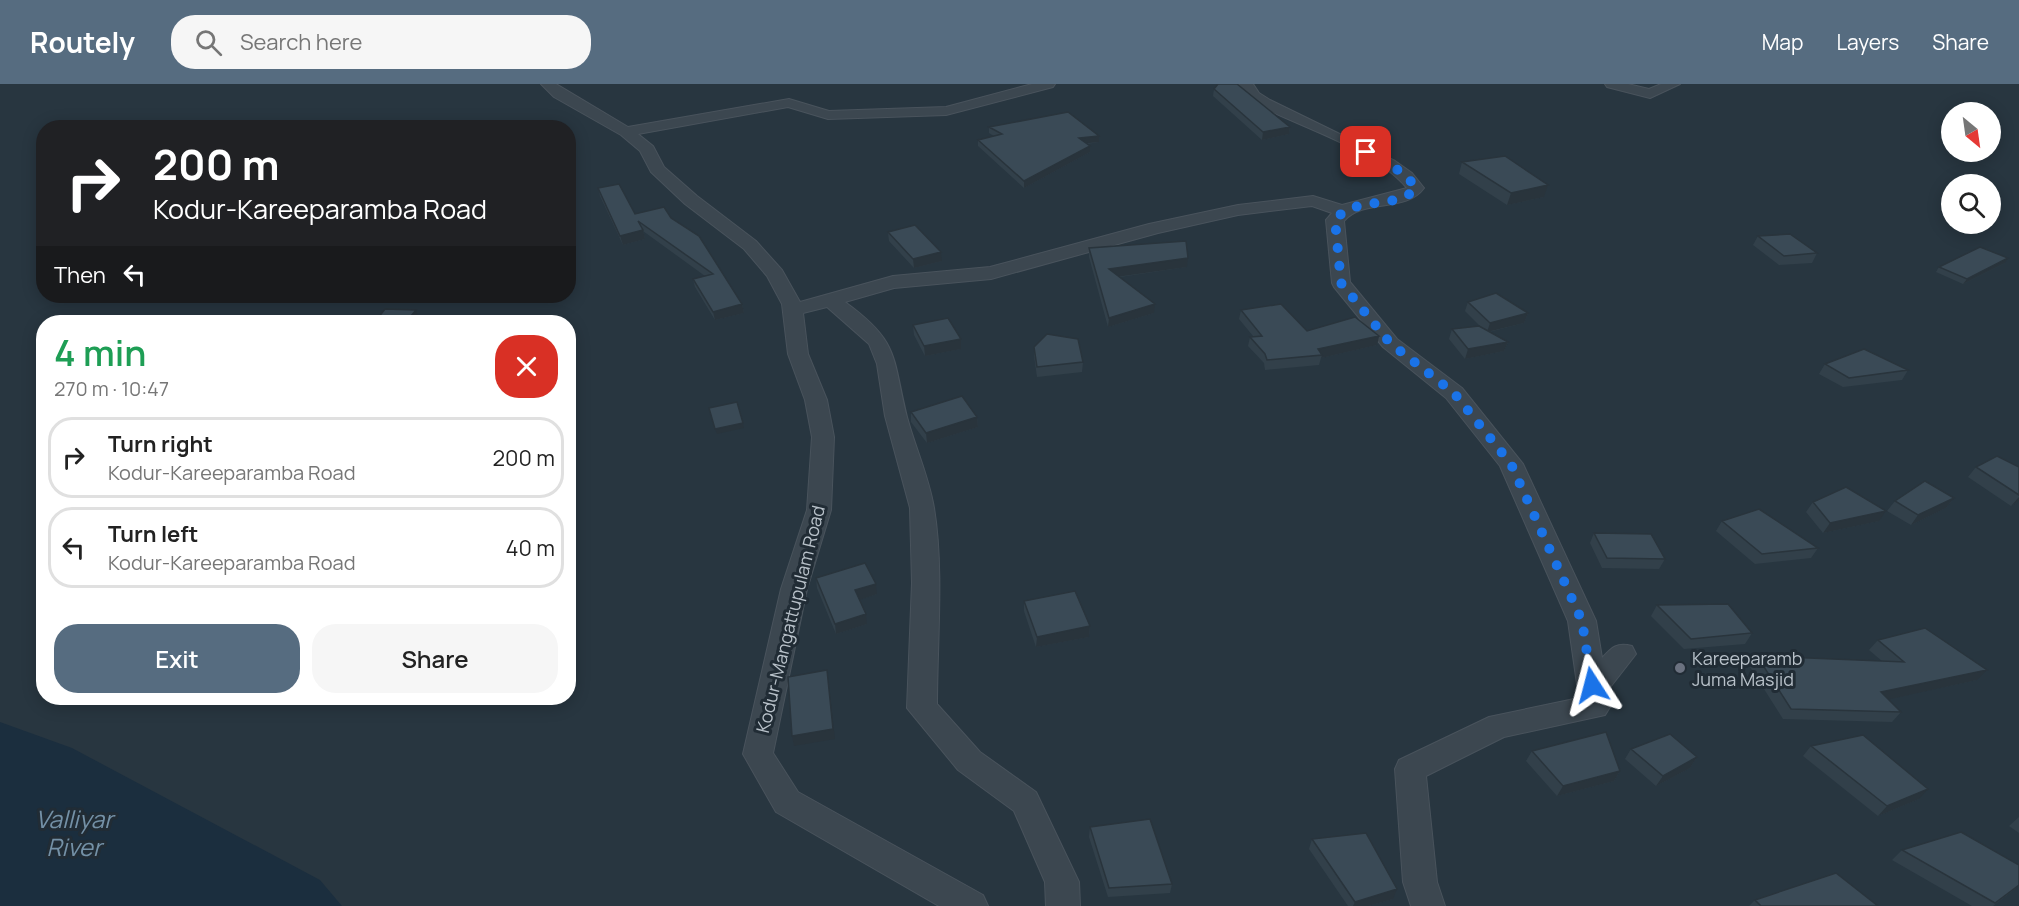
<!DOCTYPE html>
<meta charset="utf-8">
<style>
body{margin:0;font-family:Manrope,sans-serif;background:#f6f6f6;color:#222;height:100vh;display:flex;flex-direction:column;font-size:22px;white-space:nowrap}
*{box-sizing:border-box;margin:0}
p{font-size:20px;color:#767676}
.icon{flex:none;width:33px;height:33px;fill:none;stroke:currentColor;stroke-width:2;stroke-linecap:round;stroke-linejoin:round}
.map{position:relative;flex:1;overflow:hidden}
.panel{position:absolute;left:36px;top:231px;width:540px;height:390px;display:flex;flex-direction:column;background:#fff;border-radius:24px;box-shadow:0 3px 15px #0003}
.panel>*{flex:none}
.banner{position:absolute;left:36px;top:36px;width:540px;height:183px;border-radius:24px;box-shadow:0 3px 15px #0003;background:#202124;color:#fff;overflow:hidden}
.needle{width:39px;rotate:151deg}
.controls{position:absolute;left:1941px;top:18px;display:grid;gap:12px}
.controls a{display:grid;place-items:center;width:60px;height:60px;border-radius:50%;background:#fff;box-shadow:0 3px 15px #0003;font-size:30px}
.pin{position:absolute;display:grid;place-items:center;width:51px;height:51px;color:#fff;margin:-26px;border-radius:12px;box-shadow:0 3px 9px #0006}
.me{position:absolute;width:66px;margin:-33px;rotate:351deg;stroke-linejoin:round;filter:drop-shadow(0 0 4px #0008)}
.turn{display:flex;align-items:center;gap:21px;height:126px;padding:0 18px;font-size:27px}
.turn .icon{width:78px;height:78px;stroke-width:2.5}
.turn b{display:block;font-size:42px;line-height:51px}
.then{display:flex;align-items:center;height:57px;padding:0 18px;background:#0003;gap:12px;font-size:22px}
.round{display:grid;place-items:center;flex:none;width:63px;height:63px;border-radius:24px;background:#f6f6f6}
.headline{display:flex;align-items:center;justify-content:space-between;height:102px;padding:0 18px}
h1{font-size:36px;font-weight:600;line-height:45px;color:#1e9e55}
.primary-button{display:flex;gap:12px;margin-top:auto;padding:12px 18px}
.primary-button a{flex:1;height:69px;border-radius:24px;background:#566c80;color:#fff;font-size:24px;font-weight:600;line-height:69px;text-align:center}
.primary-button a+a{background:#f6f6f6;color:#222}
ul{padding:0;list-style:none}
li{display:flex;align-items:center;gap:18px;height:81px;margin:0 12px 9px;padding:0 6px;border:3px solid #e0e0e0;border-radius:24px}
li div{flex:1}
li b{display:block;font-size:22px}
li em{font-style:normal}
header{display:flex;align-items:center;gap:36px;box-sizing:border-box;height:84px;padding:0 30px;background:#566c80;color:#fff}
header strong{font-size:28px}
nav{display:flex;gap:33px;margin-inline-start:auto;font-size:21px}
.search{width:420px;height:54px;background:#f6f6f6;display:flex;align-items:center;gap:15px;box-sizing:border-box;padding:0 21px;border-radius:24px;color:#767676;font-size:22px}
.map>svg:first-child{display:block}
.water{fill:#1b2e3e}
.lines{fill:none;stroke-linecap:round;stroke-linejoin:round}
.minor-casing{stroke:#49535c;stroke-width:2}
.minor{fill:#3c4750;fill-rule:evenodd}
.wall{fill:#32404a}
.shaded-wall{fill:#29343c}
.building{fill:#3a4a56;stroke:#29343c;stroke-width:1.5}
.route{stroke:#1a73e8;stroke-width:10;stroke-dasharray:0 18}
.worship-dot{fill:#6b7280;stroke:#212c35;stroke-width:2}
.labels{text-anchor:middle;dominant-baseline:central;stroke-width:6;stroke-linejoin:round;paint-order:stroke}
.street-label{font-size:18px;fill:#b9c2ca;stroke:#212c35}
.poi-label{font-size:18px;fill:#b9c2ca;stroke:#212c35;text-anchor:start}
.near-water-label{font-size:24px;font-style:italic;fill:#7491a7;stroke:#212c35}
</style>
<header>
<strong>Routely</strong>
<div class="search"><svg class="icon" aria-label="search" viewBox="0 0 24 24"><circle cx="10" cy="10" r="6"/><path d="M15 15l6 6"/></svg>Search here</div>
<nav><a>Map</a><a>Layers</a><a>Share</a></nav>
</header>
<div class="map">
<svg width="2019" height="822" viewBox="0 0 2019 822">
<rect width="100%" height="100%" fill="#283640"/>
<path class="water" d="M0,638L72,664L320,796L342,822H0Z"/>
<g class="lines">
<defs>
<path id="minor" d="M541,0H556L628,43L789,15L829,27L946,23L1032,0H1055L1053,3L946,31L828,35L788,23L638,50L653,62L664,83L697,112L756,157L782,186L800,218L893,192L990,183L1149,140L1238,121L1313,112L1342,121L1407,104C1374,65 1305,45 1260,22L1249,15L1239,0H1253L1259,9L1270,16L1395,77L1412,89L1424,104C1406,129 1364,114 1344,137L1350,198L1397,255L1462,304L1523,380L1596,537L1602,574C1612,563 1617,558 1632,562L1636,570L1608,606L1610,623L1605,631L1504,653L1426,692L1437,798L1445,822H1411L1403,798L1395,685L1399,676L1489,633L1579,614L1568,537L1500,382L1446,314L1383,263L1334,203L1332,199L1326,136L1332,129L1312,122L1238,131L1158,149L991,195L894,204L845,218C900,258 892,272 907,333C915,363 929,393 934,424C944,484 937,560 937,620L980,668L1036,708L1079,798L1080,822H1046L1045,798L1014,727L958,686L907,624L912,499L910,424L885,332L877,280L869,260L827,223L803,229L808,270L827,316L834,353L831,426L807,505L773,669L798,708L983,811L988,822H939L776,728L743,670L781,505L807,426L812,353L805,316L788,270L782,220L767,192L744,165L685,120L651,88L640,67L621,51L554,13Z
M1605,0H1628L1649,5L1661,0H1680L1650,14L1607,3Z"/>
</defs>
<use href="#minor" class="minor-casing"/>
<use href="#minor" class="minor"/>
</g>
<path class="wall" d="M1214,5L1290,43L1289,50L1262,56L1213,12Z
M989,43L1099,52V58L1087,60L1090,62V68L1024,104L978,62V56L994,52L989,49Z
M1462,78L1544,113L1507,121L1459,90Z
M598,104L635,130L671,134L742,220L744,229L715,236L695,203L693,195L705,192L643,147L645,155L623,161L600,112Z
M888,148L942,177L914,184L889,157Z
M1758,152L1817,169L1812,179L1779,181L1753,161Z
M1089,164L1187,183L1120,193L1154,229L1108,243L1089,173Z
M2005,179L1963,200L1936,188L1939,183Z
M1468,218L1528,229L1524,239L1489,248L1508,258L1504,267L1465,275L1449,255L1452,245L1482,244L1465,227Z
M1241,226L1307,247L1379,252L1377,261L1321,274L1319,281L1265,286L1264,279L1248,262L1250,253L1253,252L1239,235Z
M913,241L961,255V265L925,272L914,251Z
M1034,263L1083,278L1082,288L1037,293L1034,272Z
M1825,280L1908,286L1902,296L1843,303L1819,290Z
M911,328L977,333L978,343L927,359L911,338Z
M1976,383H2019V417L2011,422L1968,393Z
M1954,414L1946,424L1911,441L1887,427L1895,417Z
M1813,418L1879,437L1823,449L1806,428Z
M1722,437L1818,464L1811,474L1755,480L1716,447Z
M1594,449L1665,475L1659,485L1602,484L1590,459Z
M816,494L877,510L859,516L867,540L836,550L817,504Z
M1024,517L1090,542L1089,553L1036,563L1024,527Z
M1657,521L1752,549L1745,560L1684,565L1651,532Z
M1878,556L1977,596L1888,615L1901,628L1892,638L1783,635L1750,583L1757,572L1882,577L1869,566Z
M1811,662L1919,715L1878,732L1803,672Z
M1631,665L1697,673L1690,684L1656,702L1625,675Z
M1532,667L1620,687L1614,697L1557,712L1526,677Z
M2019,733V749L2009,742Z
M1090,743L1172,800L1170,809L1108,813L1089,753Z
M1312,755L1393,815L1368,822H1348L1309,765Z
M1902,766L2019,781V802L1993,822H1972L1892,776Z
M1755,816L1878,822H1749Z"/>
<path class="shaded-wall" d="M1290,43L1289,50L1262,56L1263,48Z
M1099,52V58L1079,60V54Z
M1090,62V68L1024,104V97Z
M1548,101L1544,113L1507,121L1511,109Z
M643,146L645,155L623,161L620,152Z
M941,168L942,177L914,184L913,175Z
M1188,174L1187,183L1109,194V185Z
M2008,174L2005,179L1963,200L1967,195Z
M742,220L744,229L715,236L713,228Z
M1155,220L1154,229L1108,243L1109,234Z
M416,226L419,235L417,238H406Z
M1528,229L1524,239L1487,248L1490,239Z
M1379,252L1377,261L1321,274L1322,271L1318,265Z
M961,255V265L925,272L924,262Z
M1508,258L1504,267L1465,275L1468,265Z
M977,333L978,343L927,359L926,349Z
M743,339L744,344L717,350L715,345Z
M2019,413V417L2011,422Z
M1954,414L1946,424L1911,441L1918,431Z
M1886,427L1879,437L1823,449L1830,439Z
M876,500L877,510L857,517L855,506Z
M866,530L867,540L836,550L835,540Z
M1090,542L1089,553L1036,563L1037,553Z
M827,586L835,655L794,662L792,652Z
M1987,586L1977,596L1872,619L1881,608Z
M1697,673L1690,684L1656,702L1663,692Z
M1620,687L1614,697L1557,712L1563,702Z
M1928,705L1919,715L1878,732L1887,722Z
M1397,805L1393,815L1368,822H1353L1355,818Z"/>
<path class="building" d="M1218,0H1237L1290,43L1263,48L1214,5Z
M1068,28L1099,52L1079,54L1090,62L1024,97L978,56L1002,50L989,43Z
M1505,72L1548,101L1511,109L1462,78Z
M619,100L635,130L664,123L671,134L699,152L742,220L713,228L693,195L713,190L638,137L643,146L620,152L598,104Z
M915,141L941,168L913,175L888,148Z
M1790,150L1817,169L1784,172L1758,152Z
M1186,157L1188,174L1109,185L1155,220L1109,234L1089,164Z
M1980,163L2008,174L1967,195L1939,183Z
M1496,209L1528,229L1490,239L1468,218Z
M1281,220L1307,247L1355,233L1379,252L1318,265L1322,271L1267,276L1265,270L1250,253L1262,252L1241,226Z
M385,225L416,226L406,238H375Z
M948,234L961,255L924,262L913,241Z
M1479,242L1508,258L1468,265L1452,245Z
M1047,250L1078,255L1083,278L1037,283L1034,263Z
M1864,265L1908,286L1849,294L1825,280Z
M962,312L977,333L926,349L911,328Z
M737,318L743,339L715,345L709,324Z
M1997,372L2019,383V411L1976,383Z
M1925,397L1954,414L1918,431L1895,417Z
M1846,403L1886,427L1830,439L1813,418Z
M1759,425L1818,464L1762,470L1722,437Z
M1594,449L1651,450L1665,475L1607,474Z
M865,479L876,500L855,506L866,530L835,540L816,494Z
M1075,507L1090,542L1037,553L1024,517Z
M1728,520L1752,549L1691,555L1657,521Z
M1925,544L1987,586L1881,608L1901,628L1791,625L1757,572L1904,578L1878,556Z
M827,586L833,645L792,652L788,593Z
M1606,648L1620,687L1563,702L1532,667Z
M1670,650L1697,673L1663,692L1631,665Z
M1863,651L1928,705L1887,722L1811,662Z
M1150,735L1172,800L1109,804L1090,743Z
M1961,748L2019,781V801L1995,819L1902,766Z
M1366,749L1397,805L1355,818L1312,755Z
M1836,789L1878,822H1761L1755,816Z"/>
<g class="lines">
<path class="route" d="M1366,68L1405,90L1416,104C1399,126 1355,111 1335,136L1341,199L1390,259L1454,309L1511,380L1582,537L1592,601"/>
</g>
<circle class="worship-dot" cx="1680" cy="584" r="6"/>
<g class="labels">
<g class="street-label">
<text transform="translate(790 535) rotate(-76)">Kodur-Mangattupulam Road</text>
</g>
<g class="poi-label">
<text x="1692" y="574">Kareeparamb<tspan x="1692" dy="21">Juma Masjid</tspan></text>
</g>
<g class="near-water-label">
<text x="74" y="734">Valliyar<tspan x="74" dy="28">River</tspan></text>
</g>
</g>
</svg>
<div class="controls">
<a><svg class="needle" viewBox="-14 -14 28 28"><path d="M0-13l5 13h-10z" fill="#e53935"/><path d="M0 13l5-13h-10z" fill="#767676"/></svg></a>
<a><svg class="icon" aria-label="search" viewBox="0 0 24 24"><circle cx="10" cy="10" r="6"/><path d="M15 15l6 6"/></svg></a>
</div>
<div class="pin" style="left:1366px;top:68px;background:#d93025"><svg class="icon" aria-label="arrive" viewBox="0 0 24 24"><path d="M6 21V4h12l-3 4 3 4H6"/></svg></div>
<svg class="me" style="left:1592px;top:601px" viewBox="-20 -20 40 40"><path d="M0-17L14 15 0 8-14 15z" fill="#1a73e8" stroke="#fff" stroke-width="4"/></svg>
<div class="banner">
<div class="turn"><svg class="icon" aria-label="right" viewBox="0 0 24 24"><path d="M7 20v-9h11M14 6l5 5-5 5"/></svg><div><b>200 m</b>Kodur-Kareeparamba Road</div></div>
<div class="then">Then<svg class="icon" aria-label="left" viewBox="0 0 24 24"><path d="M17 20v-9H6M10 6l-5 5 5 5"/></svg></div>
</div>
<section class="panel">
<div class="headline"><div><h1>4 min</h1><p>270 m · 10:47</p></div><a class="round" style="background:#d93025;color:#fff"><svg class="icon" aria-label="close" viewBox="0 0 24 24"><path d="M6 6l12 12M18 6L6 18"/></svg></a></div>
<ul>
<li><svg class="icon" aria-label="right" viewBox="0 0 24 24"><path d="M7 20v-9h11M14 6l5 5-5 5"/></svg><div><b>Turn right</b><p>Kodur-Kareeparamba Road</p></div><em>200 m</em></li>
<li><svg class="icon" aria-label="left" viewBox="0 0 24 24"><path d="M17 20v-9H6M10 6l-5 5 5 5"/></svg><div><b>Turn left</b><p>Kodur-Kareeparamba Road</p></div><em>40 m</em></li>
</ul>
<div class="primary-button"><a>Exit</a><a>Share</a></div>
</section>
</div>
